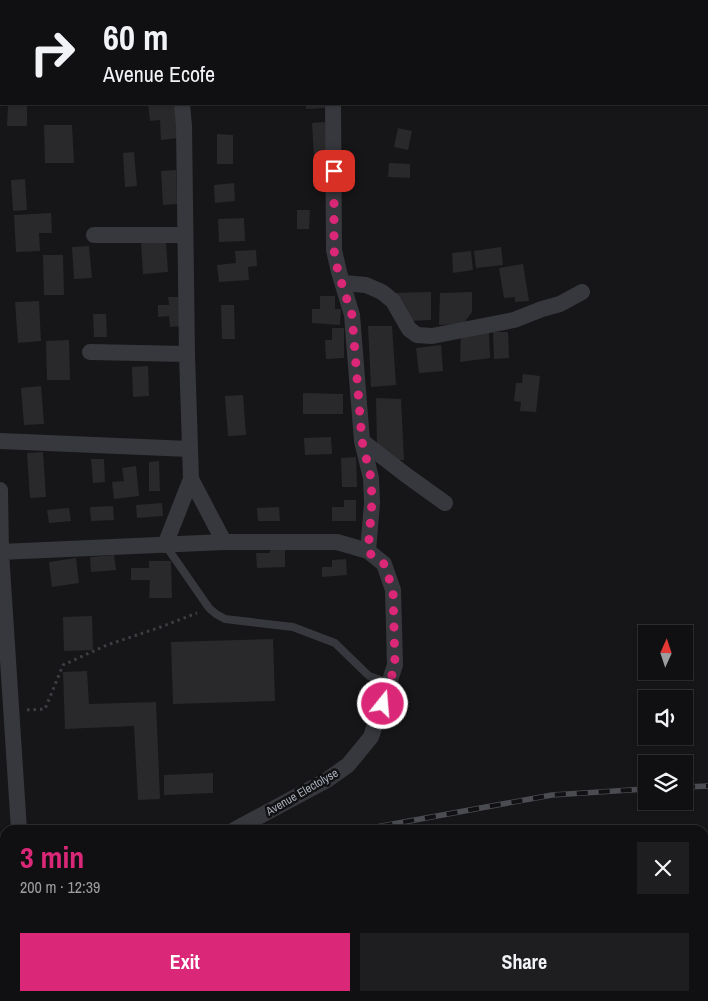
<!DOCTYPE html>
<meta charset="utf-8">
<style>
body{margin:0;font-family:"Archivo Narrow",sans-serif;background:#1e1e20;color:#f1f3f6;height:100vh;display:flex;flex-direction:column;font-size:19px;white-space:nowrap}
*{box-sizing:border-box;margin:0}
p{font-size:16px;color:#9c9d9f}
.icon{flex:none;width:28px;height:28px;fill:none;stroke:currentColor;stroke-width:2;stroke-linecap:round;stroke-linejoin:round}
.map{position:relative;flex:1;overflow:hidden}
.panel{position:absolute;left:0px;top:825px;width:709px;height:176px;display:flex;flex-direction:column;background:#101012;border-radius:15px 15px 0 0;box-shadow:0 1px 4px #0004,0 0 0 1px #303032}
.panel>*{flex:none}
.top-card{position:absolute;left:0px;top:0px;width:709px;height:105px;box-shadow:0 1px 4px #0004,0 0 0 1px #303032;background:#101012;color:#f1f3f6;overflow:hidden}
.needle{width:32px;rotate:3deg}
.controls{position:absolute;left:638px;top:625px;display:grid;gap:10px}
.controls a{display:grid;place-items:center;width:55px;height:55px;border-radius:0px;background:#101012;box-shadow:0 1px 4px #0004,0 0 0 1px #303032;font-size:25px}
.pin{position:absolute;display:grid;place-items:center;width:42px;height:42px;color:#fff;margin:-21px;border-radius:10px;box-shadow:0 2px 8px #0006}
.me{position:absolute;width:55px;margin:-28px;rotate:17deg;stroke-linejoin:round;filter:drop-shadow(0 0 4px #0008)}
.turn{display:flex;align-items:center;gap:18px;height:105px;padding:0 20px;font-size:22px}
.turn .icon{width:65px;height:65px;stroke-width:2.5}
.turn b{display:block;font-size:35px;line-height:42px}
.round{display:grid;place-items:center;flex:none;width:52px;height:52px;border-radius:0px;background:#1e1e20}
.head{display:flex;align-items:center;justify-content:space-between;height:85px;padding:0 20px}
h1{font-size:30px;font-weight:700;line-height:38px;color:#db2777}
.action{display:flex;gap:10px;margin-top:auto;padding:10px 20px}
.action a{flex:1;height:58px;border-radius:0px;background:#db2777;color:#fff;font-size:20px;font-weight:700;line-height:58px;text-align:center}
.action a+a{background:#1e1e20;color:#f1f3f6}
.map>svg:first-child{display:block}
.building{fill:#29292c}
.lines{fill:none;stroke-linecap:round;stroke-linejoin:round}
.path{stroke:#3d3f44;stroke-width:3;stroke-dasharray:2.5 4;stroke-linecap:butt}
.lane{stroke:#37383d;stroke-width:8}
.street{stroke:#37383d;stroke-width:16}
.rail-casing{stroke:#4a4c52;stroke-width:5.5}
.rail{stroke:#111113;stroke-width:4;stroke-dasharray:11;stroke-linecap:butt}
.route{stroke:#db2777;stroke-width:9;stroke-dasharray:0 16.2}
.labels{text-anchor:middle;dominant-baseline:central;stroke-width:5;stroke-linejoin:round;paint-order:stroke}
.street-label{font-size:12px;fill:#a8adb8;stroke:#111113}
</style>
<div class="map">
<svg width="708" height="1001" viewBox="0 0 708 1001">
<rect width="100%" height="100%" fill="#161618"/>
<path class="building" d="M8,104H27V126H7Z
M148,104H176L179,138L161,140L160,120L150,121Z
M306,104H325L326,108L306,109Z
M325,122L327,156L314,157L312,123Z
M44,125H72L74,163H45Z
M398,128L412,131L408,150L394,147Z
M217,134L233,135V164H217Z
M134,152L137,186L125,187L123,153Z
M389,163L410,164V178L388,177Z
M176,170L177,204L163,205L161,171Z
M25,179L27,210L13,211L11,180Z
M234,183L235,201L215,203L214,185Z
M297,210H310L309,229H297Z
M51,213L52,233H39L40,251L16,252L14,215Z
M244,218L245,241L219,242L218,219Z
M166,241L168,272L143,274L141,242Z
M89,246L92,278L74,279L72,247Z
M501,247L503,265L476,268L474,251Z
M256,250L257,266L248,267L249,280L219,282L217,265L236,263L235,251Z
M471,251L473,270L453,273L452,253Z
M43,255H63L64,295H44Z
M523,264L529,301L515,302V297L504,298L499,268Z
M431,292V320L408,321L393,293Z
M472,292V312L463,324L439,325L440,293Z
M320,296H335V309H341L340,325L312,323V309H320Z
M168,297H181L183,326L170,327L169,316L158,317V305H169Z
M39,301L41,341L18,343L15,302Z
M221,305H234L235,339H222Z
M93,314H106L107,337H94Z
M368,326H392L396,385L371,387Z
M332,328H344V358L326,359L325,340H332Z
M489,332L490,358L460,362L461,335Z
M493,332H508L509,358L494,359Z
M69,340L70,380H47L46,341Z
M441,345L443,371L419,373L416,348Z
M148,366L149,396L133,397L132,367Z
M523,374L540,376L536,412L520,411L521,402L514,401L516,383H522Z
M41,386L44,424L24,425L21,388Z
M303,393L343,394V414H303Z
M243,395L246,435L228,436L225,396Z
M376,398L401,399L404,460H391L377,444Z
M331,437L332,454L305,455L304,438Z
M43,452L46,497L30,498L27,453Z
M356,457L357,487H342L341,458Z
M91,459H104L105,482L93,483Z
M159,461L160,491H149V462Z
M136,466L139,496L114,499L112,482L124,481L122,468Z
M344,500H356V521H332V507H344Z
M162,503L163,516L137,518L136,505Z
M113,506L114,520L91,521L90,507Z
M279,507L280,521H258L257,508Z
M69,508L71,521L49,523L47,510Z
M270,547H285V567L257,568L256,553H270Z
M114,555L116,570L91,572L90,557Z
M76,558L79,583L52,587L49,562Z
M346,559L347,575L322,577V567H332V560Z
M149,561H171L172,598H149L150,580H131V568H149Z
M92,616L93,650L64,651L63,617Z
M273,639L275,701L173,704L171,642Z
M87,671L89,704L156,702L160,799L138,800L134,726L65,729L63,672Z
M213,773V793L164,795V775Z"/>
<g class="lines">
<path class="path" d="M27,710L45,709L63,665L107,645L158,628L197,613"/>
<path class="lane" d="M166,546L209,608L216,614L225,619L293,627L335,643L369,676L389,683"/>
<path class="street" d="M174,0V1
M331,0V1
M182,104L184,126L187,354L191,479L224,542
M333,104L334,250L339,272L352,315L362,441L371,478L372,503L368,551
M94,235H185
M343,283L366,285L382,292L393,301L409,329L417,335L432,336L514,320L542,309L560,304L582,292
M90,352L187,354
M0,441L189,449
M362,441L406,475L445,503
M0,490L1,552L19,830
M165,545L191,479
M0,552L224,542H337L368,551L384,564L393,590L395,665L371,737L348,765L327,780L234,830
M0,863L5,861
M20,1001L22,996"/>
<defs>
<path id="rail" d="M684,787L708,786
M360,830L552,795L646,789
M0,959L5,958"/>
</defs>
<use href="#rail" class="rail-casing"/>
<use href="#rail" class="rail"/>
</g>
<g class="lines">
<path class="route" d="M334,171V250L338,272L352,315L362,441L371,478L372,502L368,552L384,564L393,590L395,665L383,704"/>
</g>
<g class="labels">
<g class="street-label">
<text transform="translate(302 792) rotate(-30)">Avenue Electolyse</text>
</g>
</g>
</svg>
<div class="controls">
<a><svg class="needle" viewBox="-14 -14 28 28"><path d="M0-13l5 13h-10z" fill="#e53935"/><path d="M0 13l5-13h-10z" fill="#9c9d9f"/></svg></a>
<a><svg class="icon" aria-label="sound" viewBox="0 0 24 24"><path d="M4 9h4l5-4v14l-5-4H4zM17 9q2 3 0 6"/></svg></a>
<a><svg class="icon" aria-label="layers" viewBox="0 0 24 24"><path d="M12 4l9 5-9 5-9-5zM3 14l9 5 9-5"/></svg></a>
</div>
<div class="pin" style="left:334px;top:171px;background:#d93025"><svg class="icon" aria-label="arrive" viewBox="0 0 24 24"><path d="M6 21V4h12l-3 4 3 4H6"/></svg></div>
<svg class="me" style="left:383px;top:704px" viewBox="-20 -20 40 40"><circle r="17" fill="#db2777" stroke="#fff" stroke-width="3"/><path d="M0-11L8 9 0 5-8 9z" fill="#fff"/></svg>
<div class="top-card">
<div class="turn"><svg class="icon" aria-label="right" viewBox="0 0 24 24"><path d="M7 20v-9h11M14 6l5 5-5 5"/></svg><div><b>60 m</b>Avenue Ecofe</div></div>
</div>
<section class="panel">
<div class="head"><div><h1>3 min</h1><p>200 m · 12:39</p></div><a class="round"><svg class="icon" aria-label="close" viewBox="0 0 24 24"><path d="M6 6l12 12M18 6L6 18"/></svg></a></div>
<div class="action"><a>Exit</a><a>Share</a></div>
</section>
</div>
